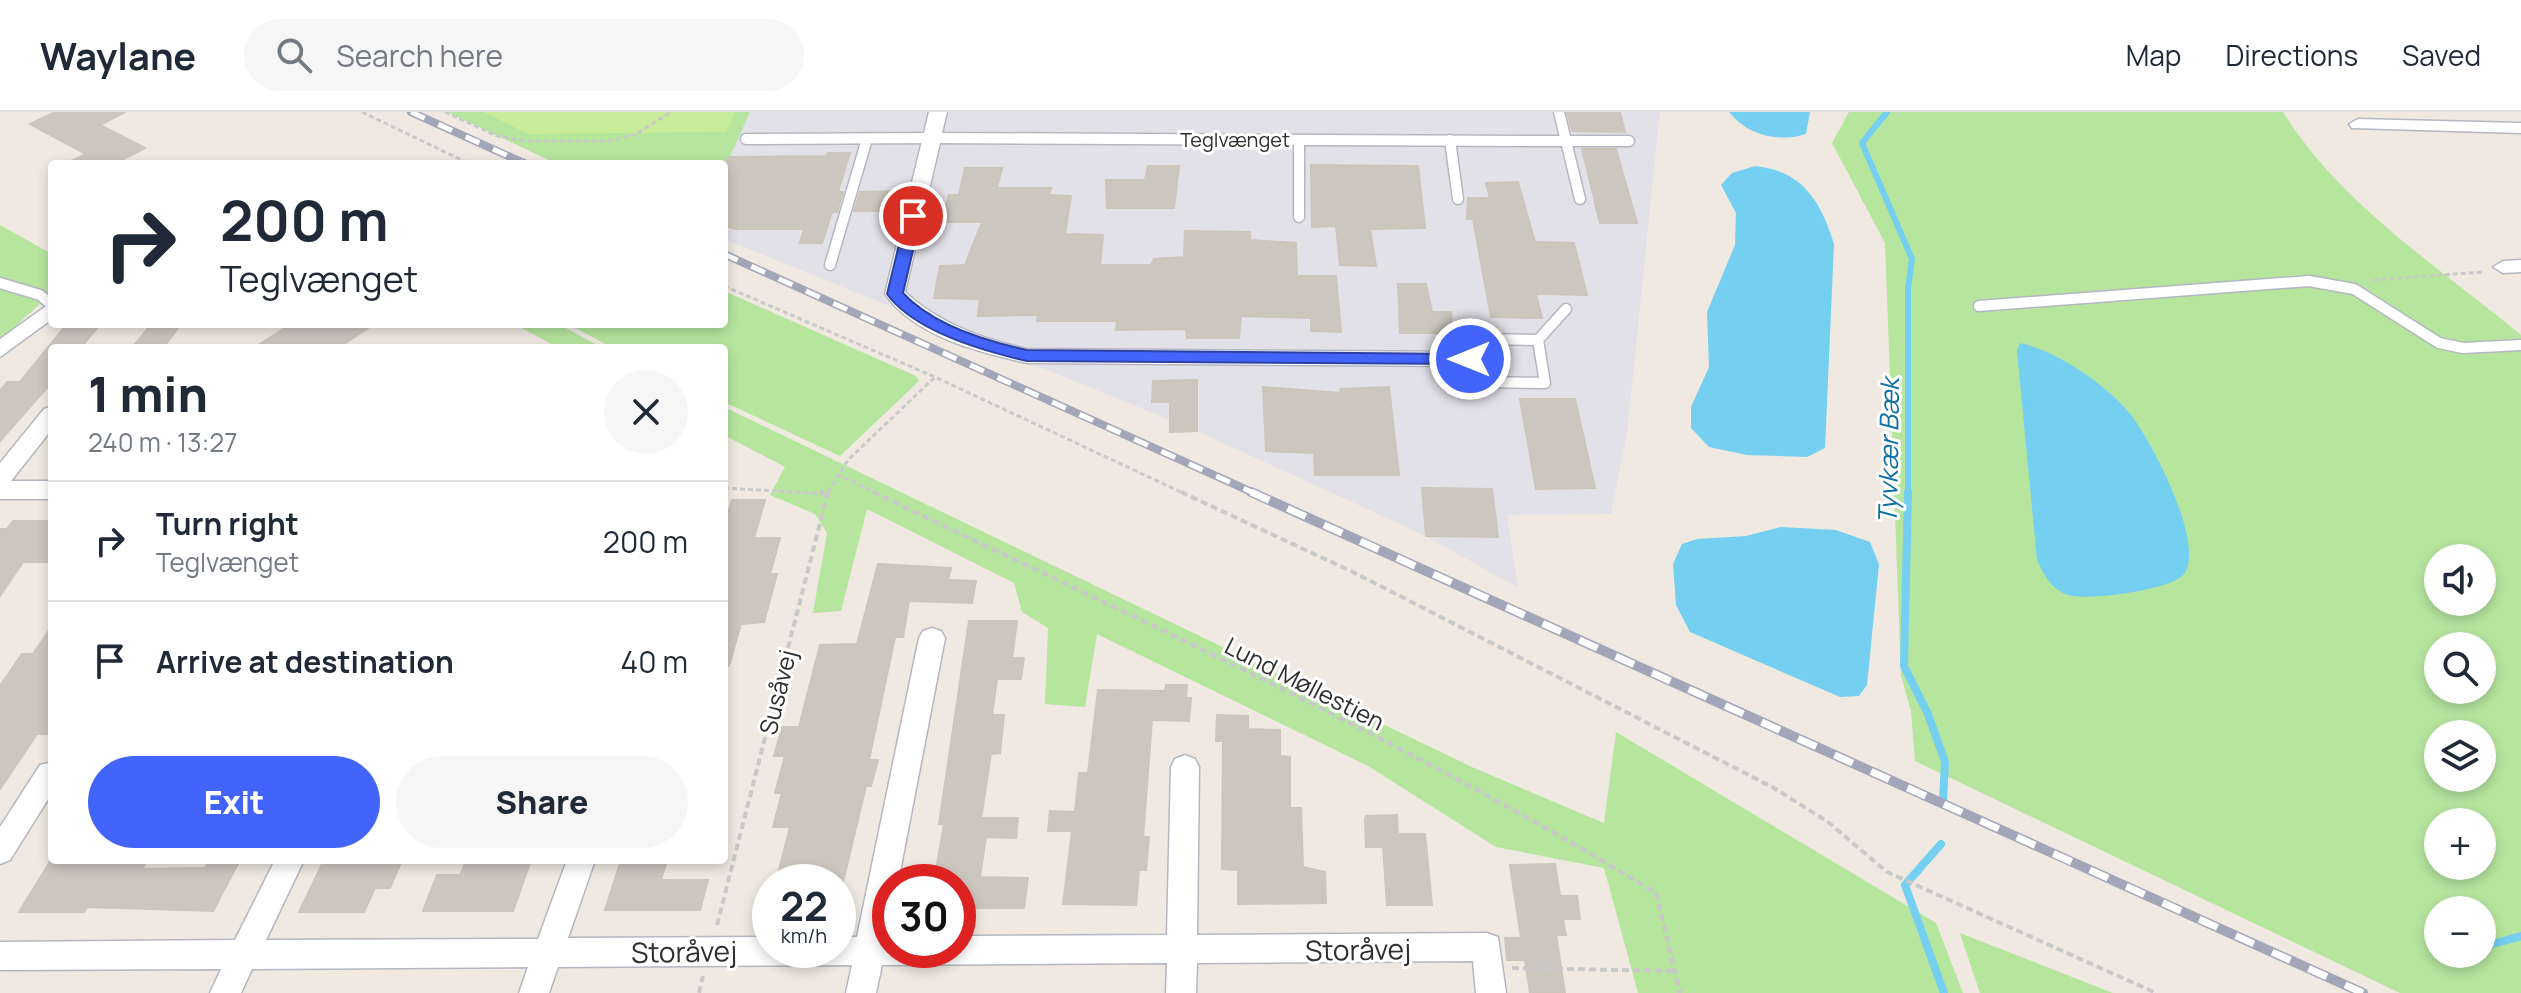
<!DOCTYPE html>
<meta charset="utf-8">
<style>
body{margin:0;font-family:Manrope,sans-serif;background:#f6f6f7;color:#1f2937;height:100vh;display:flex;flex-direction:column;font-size:30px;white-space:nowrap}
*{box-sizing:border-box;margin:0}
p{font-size:26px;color:#747a83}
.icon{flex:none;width:44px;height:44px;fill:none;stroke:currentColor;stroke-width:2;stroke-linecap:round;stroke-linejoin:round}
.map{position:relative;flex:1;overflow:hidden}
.drawer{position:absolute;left:48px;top:232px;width:680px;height:520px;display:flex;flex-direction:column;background:#fff;border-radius:8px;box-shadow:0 4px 12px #0003}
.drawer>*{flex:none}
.guide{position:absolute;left:48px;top:48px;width:680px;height:168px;border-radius:8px;box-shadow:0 4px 12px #0003;background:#fff;color:#1f2937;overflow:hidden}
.fabs{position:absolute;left:2424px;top:432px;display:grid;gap:16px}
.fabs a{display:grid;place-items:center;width:72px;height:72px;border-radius:50%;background:#fff;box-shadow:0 4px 12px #0003;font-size:40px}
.speed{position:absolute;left:752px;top:752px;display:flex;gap:16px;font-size:40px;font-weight:700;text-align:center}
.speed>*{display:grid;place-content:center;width:104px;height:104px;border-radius:50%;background:#fff;box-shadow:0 4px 12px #0003;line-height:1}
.speed small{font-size:20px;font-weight:400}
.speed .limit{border:12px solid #d22;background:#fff;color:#111}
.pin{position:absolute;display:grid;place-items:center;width:68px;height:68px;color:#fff;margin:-34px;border:4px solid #fff;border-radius:50%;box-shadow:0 2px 8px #0007}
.me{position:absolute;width:88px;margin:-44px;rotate:270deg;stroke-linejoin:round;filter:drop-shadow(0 0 6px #0008)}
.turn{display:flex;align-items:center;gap:28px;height:168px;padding:0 40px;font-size:36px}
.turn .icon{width:104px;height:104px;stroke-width:2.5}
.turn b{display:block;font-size:56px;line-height:68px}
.round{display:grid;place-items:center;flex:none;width:84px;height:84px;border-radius:42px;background:#f6f6f7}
.headline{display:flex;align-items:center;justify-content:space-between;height:136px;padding:0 40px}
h1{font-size:48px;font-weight:800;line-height:60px}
.action{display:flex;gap:16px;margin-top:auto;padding:16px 40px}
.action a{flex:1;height:92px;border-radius:48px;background:#4264fb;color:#fff;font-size:32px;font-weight:800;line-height:92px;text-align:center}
.action a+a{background:#f6f6f7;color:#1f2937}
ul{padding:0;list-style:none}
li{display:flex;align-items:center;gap:24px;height:120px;padding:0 40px;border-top:2px solid #e0e1e3}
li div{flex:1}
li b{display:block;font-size:30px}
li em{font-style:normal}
header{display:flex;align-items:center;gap:48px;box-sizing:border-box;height:112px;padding:0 40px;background:#fff;border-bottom:2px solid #e0e1e3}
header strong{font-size:38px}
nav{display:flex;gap:44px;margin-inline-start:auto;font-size:28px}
.search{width:560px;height:72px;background:#f6f6f7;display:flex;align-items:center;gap:20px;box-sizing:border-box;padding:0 28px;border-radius:44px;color:#747a83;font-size:30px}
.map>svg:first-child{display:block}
.industrial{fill:#e3e1e8}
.green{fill:#b6e59e;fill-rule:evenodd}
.pitch{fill:#c9ec9a}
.water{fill:#75cff0}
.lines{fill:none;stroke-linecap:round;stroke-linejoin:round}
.stream-far1{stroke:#75cff0;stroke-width:6}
.stream{stroke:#75cff0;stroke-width:8}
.building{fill:#cbc7bf;stroke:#cbc5ba;stroke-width:2}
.lane-casing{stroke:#b4b7c1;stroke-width:13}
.street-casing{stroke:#b4b7c1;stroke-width:3}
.path-far1{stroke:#c9c9c9;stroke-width:3;stroke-dasharray:5 3;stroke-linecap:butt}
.path{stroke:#c9c9c9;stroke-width:4;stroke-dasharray:7 4;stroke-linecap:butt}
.lane{stroke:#fff;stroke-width:10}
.street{fill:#fff;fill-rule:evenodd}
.rail-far1-casing{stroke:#a3a6b8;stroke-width:8}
.rail-casing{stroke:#a3a6b8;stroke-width:10}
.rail-far1{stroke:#fff;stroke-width:5;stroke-dasharray:15;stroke-linecap:butt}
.rail{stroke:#fff;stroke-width:7;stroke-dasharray:20;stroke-linecap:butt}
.route{fill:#4264fb;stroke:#2b41a3;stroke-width:2}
.labels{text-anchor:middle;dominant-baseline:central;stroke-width:6;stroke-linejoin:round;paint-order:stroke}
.far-street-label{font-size:20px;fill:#2e2e2e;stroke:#fff}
.street-label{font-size:24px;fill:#2e2e2e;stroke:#fff}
.water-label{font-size:26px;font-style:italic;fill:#0d6fa3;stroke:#fff}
.near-street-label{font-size:28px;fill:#2e2e2e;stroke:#fff}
</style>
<header>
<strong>Waylane</strong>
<div class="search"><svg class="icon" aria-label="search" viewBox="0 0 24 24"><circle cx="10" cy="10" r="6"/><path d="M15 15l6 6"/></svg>Search here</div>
<nav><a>Map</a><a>Directions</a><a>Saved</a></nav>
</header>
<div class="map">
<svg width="2521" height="881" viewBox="0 0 2521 881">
<rect width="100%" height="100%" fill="#efe9e1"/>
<path class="industrial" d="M750,0H1660L1627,321L1611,402L1507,403L1518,476L1426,424L1197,319L724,127V58Z"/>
<path class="green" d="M447,0H750L724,58V52H557Z
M1849,0H2283C2340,92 2439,155 2521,223V881H2400L1915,649L1911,599L1901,564L1885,131L1832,31ZM2438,446H2482V490H2438ZM2438,534H2482V578H2438ZM2438,622H2482V666H2438ZM2438,710H2482V754H2438ZM2438,798H2482V842H2438Z
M0,113L52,142V181L0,228Z
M724,179L916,264L919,269L840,344L724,290V236H613L568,212H724Z
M514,212H558L603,236H559Z
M724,295L1474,656L1604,711L1616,620L1936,811L1963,881H1638L1604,756L1496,735L1368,654L1097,522L1085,595L1045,592L1048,516L1022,500L1014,471L867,397L841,499L813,501L827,421L815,402L770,383L785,355L724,323Z
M1960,821L2113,881H1980Z"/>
<path class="pitch" d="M484,0H735L726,20L528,22Z"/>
<path class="water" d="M1729,0H1810L1806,22C1778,31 1747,23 1729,0Z
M1755,54C1803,59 1821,90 1834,132L1825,336L1807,345L1747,343L1709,335L1691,316V295L1709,255L1707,200L1735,133L1736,101L1721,73L1732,61Z
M2020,231C2057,239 2107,273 2131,303C2152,330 2204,429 2185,461C2175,478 2087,489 2068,483C2051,477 2044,463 2037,448L2017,239Z
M1781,415L1836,418L1870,430L1879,452L1867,573L1859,584L1840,585L1690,520L1676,493L1673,452L1682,432L1697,427L1746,424Z"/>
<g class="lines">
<path class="stream-far1" d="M1887,0L1862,31L1912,147L1908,176V382"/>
<path class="stream" d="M1908,380L1904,554L1928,602L1945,650L1943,689
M1941,732L1905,773L1944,881
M2482,835L2521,824"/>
</g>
<path class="building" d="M55,0H125L100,13L145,36L114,52H65L86,42L30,12Z
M1567,0H1620L1625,20L1572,19Z
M1582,37H1616L1637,111H1600Z
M828,41H850L838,80H843L837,100H832L822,131H800L804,117H735L724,113V58L729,45L827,44Z
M1311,53L1418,54L1425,116L1370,117L1376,154L1340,153L1336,114L1312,115Z
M1148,54H1179L1174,96H1107L1106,68H1145Z
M965,56H1002L997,76H1051L1049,83L1071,84L1065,122L1103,123L1100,153H1151L1154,147L1184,145L1185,119L1250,120V128L1296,131L1297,164H1336L1341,220L1311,219V206L1241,204L1239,226H1187L1186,217L1116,218L1117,209H1037L1038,203L978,204L980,187L934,186L940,154L965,153L982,110H942L949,83H959Z
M1518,70L1535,130L1574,131L1587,183L1536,182L1542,206L1491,205L1473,107H1467L1468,86H1490L1486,71Z
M897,79L893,99H854L860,80Z
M1398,172H1426L1432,200H1451L1452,221H1400Z
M67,212H100L81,236H52V270L0,329V279L7,270H20Z
M291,212H374L338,236H254Z
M148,216H178L163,236H132Z
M1197,268V319L1170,320V290H1152L1153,269Z
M1263,275L1340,281L1341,277L1389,275L1399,363H1315L1314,341L1266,339Z
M1520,287H1575L1595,376L1536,377Z
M1422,376L1492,377L1498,425L1426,424Z
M732,388H765L754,426H780L770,462H777L764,510L741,512L729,554H724V415Z
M13,409H52V450H23L0,484V417H7Z
M878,452L951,456L948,468L976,469L972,491L909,489L903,525H895L869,648H878L871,674H866L843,770H776L790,715H773L782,681H775L785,644H774L782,615H799L820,533L857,532Z
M969,509H1017L1012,546H1024L1021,567H997L992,603H1004L1000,641L991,642L981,706H1018L1016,726L986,725L980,765L1028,766L1024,796H958V770H934L944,712H939Z
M52,514V615L48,622H37L0,677V574L22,542H33Z
M1166,573H1187L1186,586H1191L1189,609L1152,608L1143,725H1149L1146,758H1139L1136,793L1063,792L1072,719H1048L1050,699L1075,700L1079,661H1088L1098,578L1165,579Z
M1217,603L1248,604V617L1280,618V644L1290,645V696H1301L1303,755L1325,760L1326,791L1238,792V758L1222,757L1223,629H1216Z
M1397,703L1398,722H1425L1432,793H1387L1383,735H1366L1365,708L1366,704Z
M51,748H147L142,757L205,756L209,748H240L213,799L87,795L84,800H19Z
M324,748H402L390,776H375L364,800H299Z
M502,748H531L513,799H423L437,763H460L466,749Z
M621,748H667L661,768H708L700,798H605Z
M1555,752L1560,784H1577L1580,807H1563L1566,823H1556L1565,881H1530L1525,848H1507L1505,826H1521L1510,753Z"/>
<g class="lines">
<defs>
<path id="lane" d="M1559,0L1580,87
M746,27L932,26
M1299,28V105
M1450,28L1458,87
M1538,29H1629
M830,153L867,27
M0,171L40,183L52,193
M1979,194L2309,169L2354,177L2439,231L2463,236L2521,233
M1483,227L1538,228L1545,271L1489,270L1470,247Z
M1538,228L1566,197"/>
<path id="street" d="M929,0H947L942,21L1538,24L1547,29L1538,34L940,31L905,180C940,212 983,227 1027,237L1470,240L1481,247L1470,254L1027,251C979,240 915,225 885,182Z
M2358,7L2521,11V21L2352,16L2349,12Z
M2521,148V160L2503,161L2493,155L2503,149Z
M52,190V207L0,245V227Z
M52,294V317L11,369H52V387H0V351L44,297Z
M932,516L941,519L945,526L898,770H890L887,824H890V838H958V824L1167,823L1171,655L1175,647L1185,643L1195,647L1199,655L1197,823L1487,821L1498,825L1506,881H1476L1473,849L1197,851L1196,881H1166L1167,851L882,853L876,881H846L852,853L558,855L549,881H519L528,855L252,857L241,881H210L221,857L0,858V830L235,828L275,748H304L266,828L538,827L567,748H595L568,826L770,825V838H838V825H857L919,526L923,519Z
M52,650V681L10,748L0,752V715L40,653Z"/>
</defs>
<use href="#lane" class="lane-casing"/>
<use href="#street" class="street-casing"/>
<path class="path-far1" d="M362,0L470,52
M445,0L497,24L524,29H610L636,22L671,0
M2373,168L2483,160
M724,174L935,265L1185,382
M837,362L878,382
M724,376L828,382
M828,380L848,348L935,265"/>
<path class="path" d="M873,380C1137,507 1406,628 1656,781L1680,881
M1181,380L1357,462L1774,676L1828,710L1887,760L2156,881
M717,813L828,380H820
M1512,856L1673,859
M699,881L703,864"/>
<use href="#lane" class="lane"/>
<use href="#street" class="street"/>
<defs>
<path id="rail-far1" d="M411,0L526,52
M724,142L1256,382"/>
<path id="rail" d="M1251,380L2363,881"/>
</defs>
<use href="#rail-far1" class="rail-far1-casing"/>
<use href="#rail" class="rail-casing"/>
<use href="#rail-far1" class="rail-far1"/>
<use href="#rail" class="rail"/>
</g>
<path class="route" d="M913,100L921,104L903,181C932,212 985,229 1027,238L1470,242L1478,247L1470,252L1027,249C983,239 914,219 887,182L906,104Z"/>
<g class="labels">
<g class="far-street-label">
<text x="1235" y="27">Teglvænget</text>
</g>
<g class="street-label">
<text transform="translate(1305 571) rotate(27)">Lund Møllestien</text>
<text transform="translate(777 580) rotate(-76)">Susåvej</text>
</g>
<g class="water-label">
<text transform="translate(1888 339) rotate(-89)">Tyvkær Bæk</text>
</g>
<g class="near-street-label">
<text transform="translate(1358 837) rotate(-1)">Storåvej</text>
<text transform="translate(684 839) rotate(-1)">Storåvej</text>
</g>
</g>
</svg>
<div class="fabs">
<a><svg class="icon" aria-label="sound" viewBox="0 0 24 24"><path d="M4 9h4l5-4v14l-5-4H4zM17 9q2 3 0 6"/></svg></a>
<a><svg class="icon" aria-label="search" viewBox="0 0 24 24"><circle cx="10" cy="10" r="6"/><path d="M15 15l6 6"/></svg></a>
<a><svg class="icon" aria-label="layers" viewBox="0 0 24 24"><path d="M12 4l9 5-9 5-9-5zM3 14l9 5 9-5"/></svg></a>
<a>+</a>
<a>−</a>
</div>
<div class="speed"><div>22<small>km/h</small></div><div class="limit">30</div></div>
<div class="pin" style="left:913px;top:104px;background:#d93025"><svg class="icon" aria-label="arrive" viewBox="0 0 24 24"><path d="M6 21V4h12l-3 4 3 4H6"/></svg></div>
<svg class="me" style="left:1470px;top:247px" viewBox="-20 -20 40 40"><circle r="17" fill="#4264fb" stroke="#fff" stroke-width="3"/><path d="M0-11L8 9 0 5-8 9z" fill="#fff"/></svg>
<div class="guide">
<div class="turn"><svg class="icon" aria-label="right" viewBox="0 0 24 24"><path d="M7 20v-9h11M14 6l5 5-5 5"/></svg><div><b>200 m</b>Teglvænget</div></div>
</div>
<section class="drawer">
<div class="headline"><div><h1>1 min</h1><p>240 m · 13:27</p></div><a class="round"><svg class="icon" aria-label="close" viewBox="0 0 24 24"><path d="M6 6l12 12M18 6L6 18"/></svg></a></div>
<ul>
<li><svg class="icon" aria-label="right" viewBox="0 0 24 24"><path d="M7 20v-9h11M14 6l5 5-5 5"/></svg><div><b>Turn right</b><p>Teglvænget</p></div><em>200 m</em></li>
<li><svg class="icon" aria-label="arrive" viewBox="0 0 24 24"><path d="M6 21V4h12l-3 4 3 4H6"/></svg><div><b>Arrive at destination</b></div><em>40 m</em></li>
</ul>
<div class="action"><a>Exit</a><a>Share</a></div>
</section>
</div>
